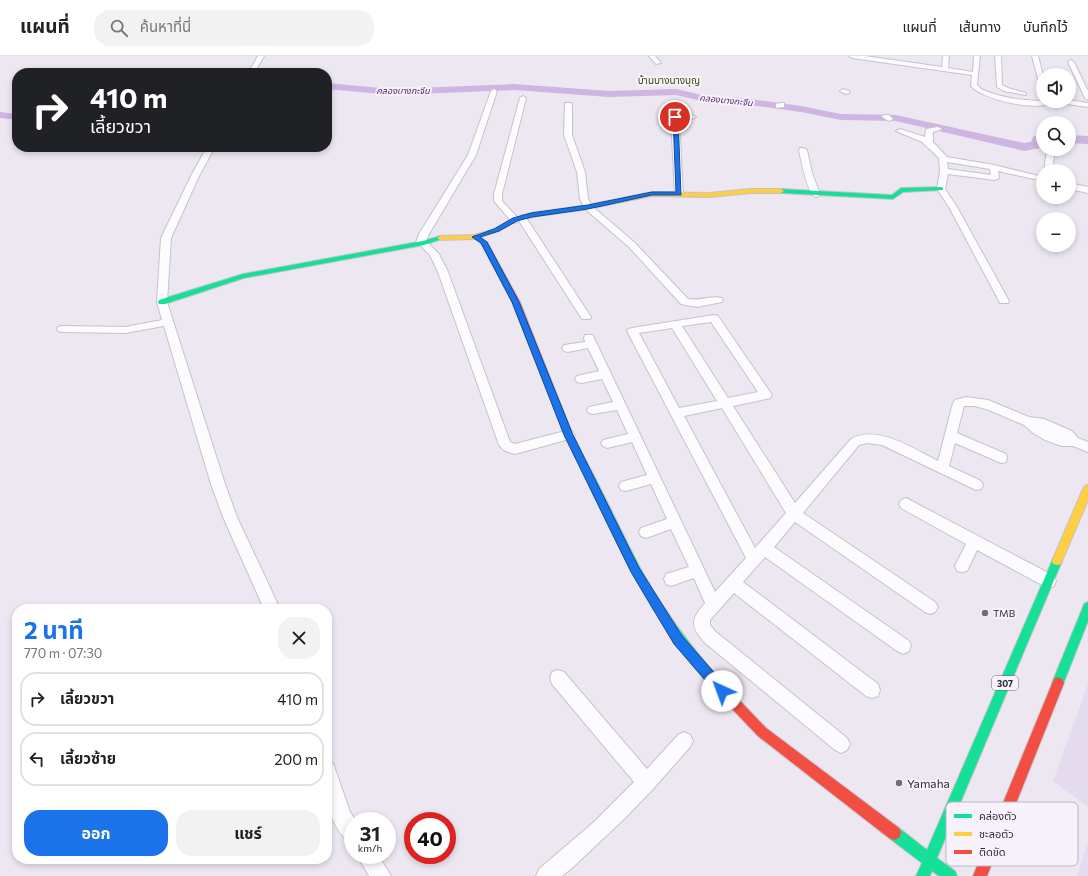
<!DOCTYPE html>
<html lang="th">
<meta charset="utf-8">
<style>
body{margin:0;font-family:Commissioner,"Noto Sans Thai",sans-serif;background:#f2f2f2;color:#222;height:100vh;display:flex;flex-direction:column;font-size:15px;white-space:nowrap}
*{box-sizing:border-box;margin:0}
p{font-size:13px;color:#767676}
.icon{flex:none;width:22px;height:22px;fill:none;stroke:currentColor;stroke-width:2;stroke-linecap:round;stroke-linejoin:round}
.map{position:relative;flex:1;overflow:hidden}
.drawer{position:absolute;left:12px;top:548px;width:320px;height:260px;display:flex;flex-direction:column;background:#fff;border-radius:16px;box-shadow:0 2px 6px #0003}
.drawer>*{flex:none}
.guide{position:absolute;left:12px;top:12px;width:320px;height:84px;border-radius:16px;box-shadow:0 2px 6px #0003;background:#202124;color:#fff;overflow:hidden}
.fabs{position:absolute;left:1036px;top:12px;display:grid;gap:8px}
.fabs a{display:grid;place-items:center;width:40px;height:40px;border-radius:50%;background:#fff;box-shadow:0 2px 6px #0003;font-size:20px}
.speed{position:absolute;left:344px;top:756px;display:flex;gap:8px;font-size:20px;font-weight:700;text-align:center}
.speed>*{display:grid;place-content:center;width:52px;height:52px;border-radius:50%;background:#fff;box-shadow:0 2px 6px #0003;line-height:1}
.speed small{font-size:10px;font-weight:400}
.speed .limit{border:6px solid #d22;background:#fff;color:#111}
.pin{position:absolute;display:grid;place-items:center;width:34px;height:34px;color:#fff;margin:-17px;border:2px solid #fff;border-radius:50%;box-shadow:0 1px 4px #0007}
.me{position:absolute;width:44px;margin:-22px;rotate:317deg;stroke-linejoin:round;filter:drop-shadow(0 0 3px #0008)}
.turn{display:flex;align-items:center;gap:14px;height:84px;padding:0 12px;font-size:18px}
.turn .icon{width:52px;height:52px;stroke-width:2.5}
.turn b{display:block;font-size:28px;line-height:34px}
.round{display:grid;place-items:center;flex:none;width:42px;height:42px;border-radius:16px;background:#f2f2f2}
.head{display:flex;align-items:center;justify-content:space-between;height:68px;padding:0 12px}
h1{font-size:24px;font-weight:700;line-height:30px;color:#1a73e8}
.cta{display:flex;gap:8px;margin-top:auto;padding:8px 12px}
.cta a{flex:1;height:46px;border-radius:16px;background:#1a73e8;color:#fff;font-size:16px;font-weight:700;line-height:46px;text-align:center}
.cta a+a{background:#f2f2f2;color:#222}
ul{padding:0;list-style:none}
li{display:flex;align-items:center;gap:12px;height:54px;margin:0 8px 6px;padding:0 4px;border:2px solid #e0e0e0;border-radius:16px}
li div{flex:1}
li b{display:block;font-size:15px}
li em{font-style:normal}
header{display:flex;align-items:center;gap:24px;box-sizing:border-box;height:56px;padding:0 20px;background:#fff;border-bottom:1px solid #e0e0e0}
header strong{font-size:19px}
nav{display:flex;gap:22px;margin-inline-start:auto;font-size:14px}
.search{width:280px;height:36px;background:#f2f2f2;display:flex;align-items:center;gap:10px;box-sizing:border-box;padding:0 14px;border-radius:16px;color:#767676;font-size:15px}
.map>svg:first-child{display:block}
.built{fill:#e5dbee}
.lines{fill:none;stroke-linecap:round;stroke-linejoin:round}
.river{fill:#ceb5e2;fill-rule:evenodd}
.street-casing{stroke:#c6c2ca;stroke-width:2}
.fast-casing{stroke:#c6c2ca;stroke-width:2}
.slow-casing{stroke:#c6c2ca;stroke-width:2}
.jam-casing{stroke:#c6c2ca;stroke-width:2}
.street{fill:#fcfbfd;fill-rule:evenodd}
.fast{fill:#16e098;fill-rule:evenodd}
.slow{fill:#ffcf43;fill-rule:evenodd}
.jam{fill:#f24e42;fill-rule:evenodd}
.route{fill:#1a73e8;stroke:#114b97}
.poi-dot{fill:#726d76;stroke:#f8f2fd;stroke-width:1.5}
.labels{text-anchor:middle;dominant-baseline:central;stroke-width:4;stroke-linejoin:round;paint-order:stroke}
.far-water-label{font-size:9px;font-style:italic;fill:#52276e;stroke:#f8f2fd}
.shield{fill:#f8f2fd;stroke:#6c6770;stroke-width:1}
.shield-label{font-size:9px;font-weight:bold;fill:#302c33}
.far-quarter-label{font-size:10px;fill:#334e05;stroke:#f8f2fd}
.poi-label{font-size:10px;fill:#302c33;stroke:#f8f2fd;text-anchor:start}
.near-poi-label{font-size:12px;fill:#302c33;stroke:#f8f2fd;text-anchor:start}
.key{fill:#f8f2fd;stroke:#bcb7c0;stroke-width:1}
.key-label{font-size:11px;fill:#302c33}
</style>
<header>
<strong>แผนที่</strong>
<div class="search"><svg class="icon" aria-label="search" viewBox="0 0 24 24"><circle cx="10" cy="10" r="6"/><path d="M15 15l6 6"/></svg>ค้นหาที่นี่</div>
<nav><a>แผนที่</a><a>เส้นทาง</a><a>บันทึกไว้</a></nav>
</header>
<div class="map">
<svg width="1088" height="820" viewBox="0 0 1088 820">
<rect width="100%" height="100%" fill="#ede7f2"/>
<path class="built" d="M1088,628V751L1053,725Z
M1088,785V820H1077Z"/>
<g class="lines">
<path class="river" d="M327,27L391,33L514,28L609,35L676,33L706,40L743,42L801,50L841,58L896,59L1024,87L1031,86L1033,81L1043,76V89L1041,92L1024,95L896,65L841,64L801,56L743,48L706,46L676,39L609,41L514,34L391,39L327,33Z
M0,56L17,58V64L0,62Z
M1069,79L1088,80V88L1069,87Z"/>
<defs>
<path id="street" d="M258,0H264L254,17H248Z
M649,0H655L661,7L656,8Z
M849,0H865L942,11L943,0H949L948,12L973,16L974,0H980L977,29L981,33C1005,44 1029,45 1055,45C1040,57 983,44 971,30L972,19L852,2Z
M995,0H1001L1002,29L1008,32L1026,37V39L1004,35L997,31Z
M1032,0H1038L1043,19V32L1040,30Z
M1071,4L1074,6L1088,35V44L1085,42L1068,6Z
M494,33L497,35L476,99L429,178L426,185L439,198L448,216L510,386L515,388L569,374L573,376L575,379L573,382L515,398L505,395L499,389L438,216L430,199L421,190L416,187L419,178L468,99L491,35Z
M843,33L849,35L850,36L847,38L841,36L840,35Z
M523,40L526,42L502,138V145L518,162L522,159L525,160L591,261L590,263H582L519,165L515,167L512,166L494,145V138L520,42Z
M1069,44L1088,47V51L1060,47L1056,45Z
M565,47H571L572,49V79L585,116L588,143L592,150L635,187L688,243C700,245 712,239 722,242L723,244L722,246L697,251L681,248L629,191L585,153L580,143L577,116L564,79Z
M781,47H784V51L776,52V48Z
M677,59H692L696,61L692,63H679L683,138L679,141L675,138L671,62Z
M883,59H889L893,63L889,65L882,61Z
M938,71L942,73L933,76V86L947,101L994,109L1043,121V125L998,115L999,122L995,124L948,118L945,133L957,151L1009,245L1008,247H1000L999,245L949,151L937,133L940,115L939,102L922,86L896,75L900,73L925,81L926,73ZM947,106L990,113L991,119L948,113Z
M207,91H215L199,120L171,182L167,246L225,428L237,461L280,553H264L223,461L211,428L164,270L125,277L62,276L58,275L57,273L58,271L62,270L125,271L162,264L157,246L161,182L191,120Z
M800,92H803L807,94L812,117L820,138L819,140L816,141C807,138 801,103 799,94Z
M1047,93H1055L1052,115H1044Z
M1069,127L1088,131V137L1069,133Z
M714,259L718,260L772,339L770,342L766,343L733,350L795,447L851,383C878,368 913,393 938,405L953,347L955,344L966,341L988,344L1029,361L1044,363L1072,375L1078,382L1088,386V396L1073,390H1062L1045,384L1033,377L1024,369L989,354L975,350H964L957,377L1006,398L1007,402L1006,406L1001,407L955,387L949,410L981,425L983,429L981,433L976,434L882,389L867,387L859,389L803,457L935,546L938,551L935,556L930,558L925,556L795,466L774,491L909,585L911,590L909,595L903,598L897,595L765,501L743,526L878,628L880,634L878,640L872,642L866,640L734,537L710,564V569L716,576L847,682L850,688L847,694L841,697L835,694L704,586C690,570 691,563 705,547L694,522L671,530L666,528L664,523L666,518L689,511L671,473L646,482L641,480L639,476L641,472L667,463L651,428L626,435L621,434L619,430L621,426L647,419L632,386L607,392L603,390L601,387L603,384L628,378L617,354L593,358L589,357L587,354L589,351L613,346L602,323L581,327L577,326L575,323L577,320L599,315L588,292L568,296L564,295L562,292L564,289L585,286L584,282L585,279H593L594,282L715,536L746,502L627,275L628,273L632,272ZM711,266L758,336L728,342L682,270ZM672,272L717,345L679,352L639,277ZM722,352L786,457L755,492L684,360Z
M906,442L1054,520L1056,525L1054,530L1049,532L1044,530L977,494L967,515L962,516L957,515L955,510L966,488L901,452L899,448L901,444Z
M558,614L564,616L647,713L678,679L684,676L690,679L693,685L690,691L653,733L625,762L572,812L562,820H536L539,813L594,766L634,726L552,628L550,622L552,616Z
M327,704L333,707L350,756L356,765H353V788C338,781 329,758 327,742C325,730 327,716 327,704Z
M357,799H378L391,820H369Z"/>
<path id="fast" d="M941,131L943,132V134L903,136L893,143L781,137L778,135L781,133L892,139L901,132Z
M440,180L442,181V183L424,189L244,222L165,248H159L158,246L159,244L243,218L423,185Z
M583,404L586,405C607,443 624,483 645,521C667,559 693,593 722,626L724,630L722,634L718,636L714,634C699,617 684,600 672,582C634,527 607,467 579,407L580,405Z
M1057,501L1061,502L1062,505L937,802L955,815L957,820H939L932,815L930,820H916L922,807L889,782L887,777L889,772L894,770L899,772L927,794L1052,505L1053,502Z
M1088,546V565L1062,631L1058,633L1054,631L1052,627L1083,551L1084,548Z"/>
<path id="slow" d="M751,133H781L784,135L781,137H751L709,141L652,140L588,153L532,161L517,165L499,175L475,183L440,184L437,182L440,180L474,179L495,173L513,163L531,157L588,149L652,136L709,137Z
M1088,429V444L1062,505L1061,508L1057,509L1053,508L1052,505L1083,433L1085,430Z"/>
<path id="jam" d="M475,179L487,186L520,246L573,379L587,407L586,409H580L565,379L512,246L481,187L472,181Z
M1058,621L1062,623L1064,627L987,820H973L1054,623Z
M718,624L722,626L766,672L899,772L901,777L899,782L894,784L889,782L758,680L714,634L712,630L714,626Z"/>
</defs>
<use href="#street" class="street-casing"/>
<use href="#fast" class="fast-casing"/>
<use href="#slow" class="slow-casing"/>
<use href="#jam" class="jam-casing"/>
<use href="#street" class="street"/>
<use href="#fast" class="fast"/>
<use href="#slow" class="slow"/>
<use href="#jam" class="jam"/>
</g>
<path class="route" d="M675,60L678,61L681,139H652L588,153L532,161L517,165L499,175L480,181L487,186L519,246L573,379L638,510L682,580L727,631L728,635L727,639L722,641L718,639L674,588L631,516L564,379L512,246L481,187L472,181L494,173L513,162L531,157L588,149L652,136H676L673,61Z"/>
<g class="poi-dot">
<circle cx="985" cy="557" r="4"/>
<circle cx="899" cy="727" r="4"/>
</g>
<g class="labels">
<g class="far-water-label">
<text x="403" y="34">คลองบางกะจีน</text>
<text transform="translate(726 44) rotate(6)">คลองบางกะจีน</text>
</g>
<rect class="shield" x="992" y="620" width="26" height="14" rx="3"/>
<g class="shield-label">
<text x="1005" y="627">307</text>
</g>
<g class="far-quarter-label">
<text x="669" y="24">บ้านบางนางบุญ</text>
</g>
<g class="poi-label">
<text x="993" y="557">TMB</text>
</g>
<g class="near-poi-label">
<text x="907" y="727">Yamaha</text>
</g>
</g>
<rect x="946" y="746" width="132" height="64" rx="6" class="key"/>
<rect x="954" y="758" width="18" height="4" fill="#16e098"/>
<rect x="954" y="776" width="18" height="4" fill="#ffcf43"/>
<rect x="954" y="794" width="18" height="4" fill="#f24e42"/>
<g class="key-label">
<text x="979" y="764">คล่องตัว</text>
<text x="979" y="782">ชะลอตัว</text>
<text x="979" y="800">ติดขัด</text>
</g>
</svg>
<div class="fabs">
<a><svg class="icon" aria-label="sound" viewBox="0 0 24 24"><path d="M4 9h4l5-4v14l-5-4H4zM17 9q2 3 0 6"/></svg></a>
<a><svg class="icon" aria-label="search" viewBox="0 0 24 24"><circle cx="10" cy="10" r="6"/><path d="M15 15l6 6"/></svg></a>
<a>+</a>
<a>−</a>
</div>
<div class="speed"><div>31<small>km/h</small></div><div class="limit">40</div></div>
<div class="pin" style="left:675px;top:61px;background:#d93025"><svg class="icon" aria-label="arrive" viewBox="0 0 24 24"><path d="M6 21V4h12l-3 4 3 4H6"/></svg></div>
<svg class="me" style="left:722px;top:635px" viewBox="-20 -20 40 40"><circle r="19" fill="#fff"/><path d="M0-13L10 11 0 6-10 11z" fill="#1a73e8"/></svg>
<div class="guide">
<div class="turn"><svg class="icon" aria-label="right" viewBox="0 0 24 24"><path d="M7 20v-9h11M14 6l5 5-5 5"/></svg><div><b>410 m</b>เลี้ยวขวา</div></div>
</div>
<section class="drawer">
<div class="head"><div><h1>2 นาที</h1><p>770 m · 07:30</p></div><a class="round"><svg class="icon" aria-label="close" viewBox="0 0 24 24"><path d="M6 6l12 12M18 6L6 18"/></svg></a></div>
<ul>
<li><svg class="icon" aria-label="right" viewBox="0 0 24 24"><path d="M7 20v-9h11M14 6l5 5-5 5"/></svg><div><b>เลี้ยวขวา</b></div><em>410 m</em></li>
<li><svg class="icon" aria-label="left" viewBox="0 0 24 24"><path d="M17 20v-9H6M10 6l-5 5 5 5"/></svg><div><b>เลี้ยวซ้าย</b></div><em>200 m</em></li>
</ul>
<div class="cta"><a>ออก</a><a>แชร์</a></div>
</section>
</div>
